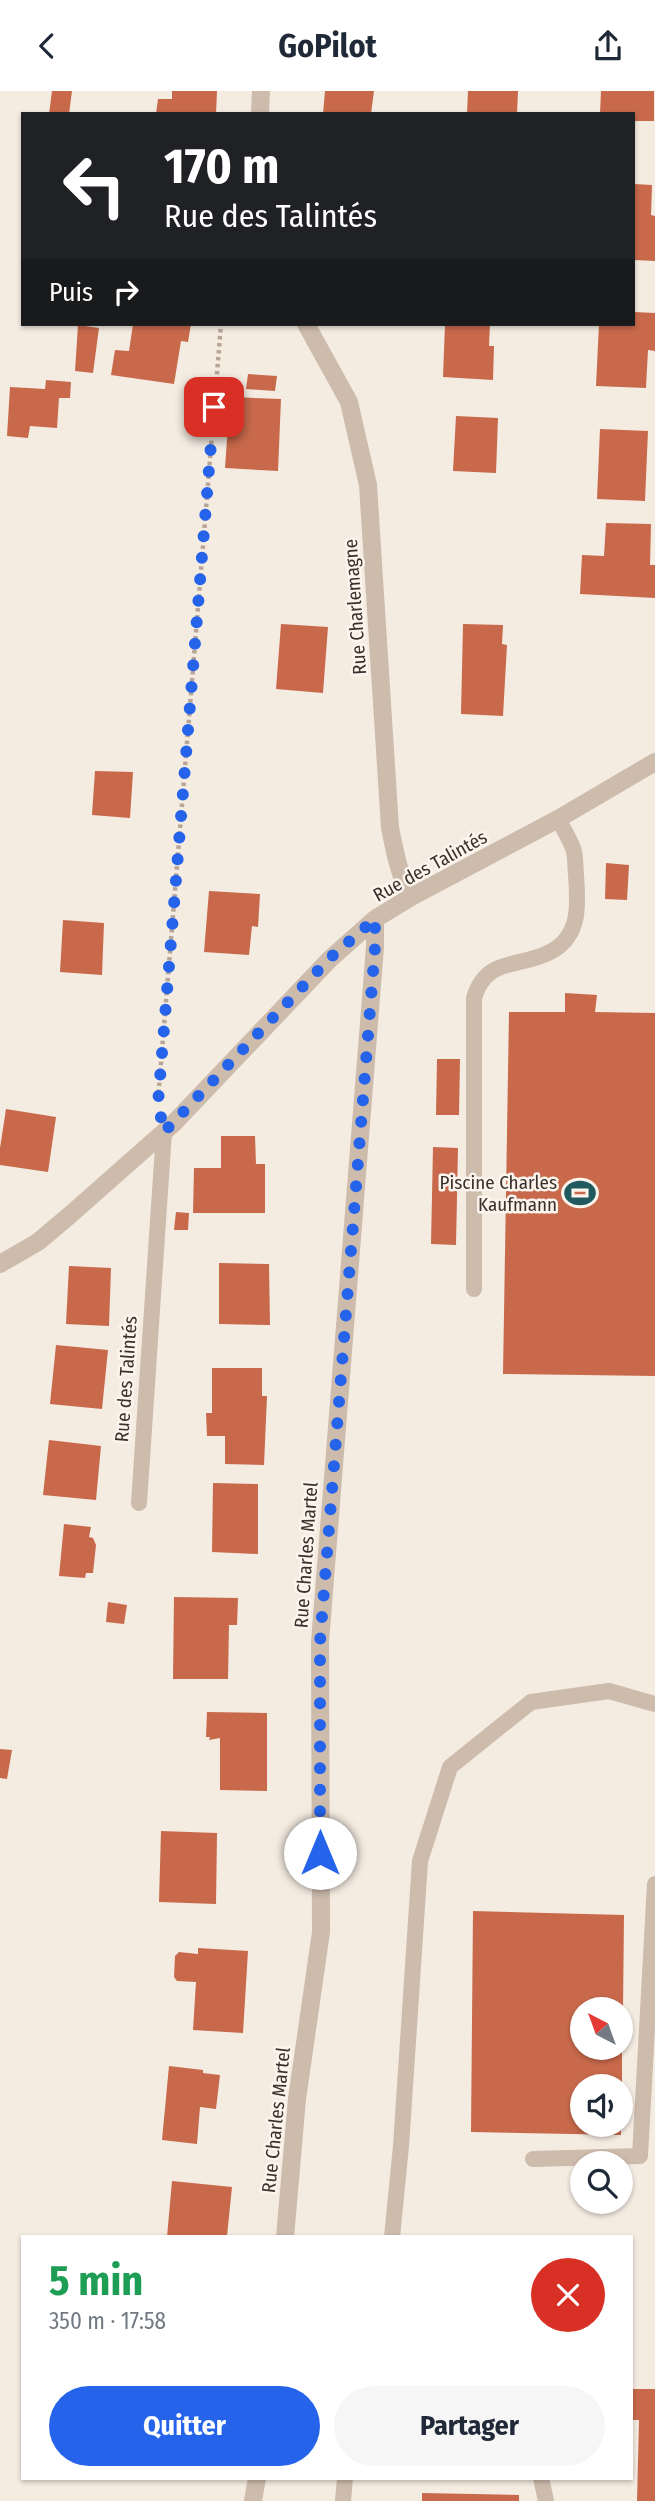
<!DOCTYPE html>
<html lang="fr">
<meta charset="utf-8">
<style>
body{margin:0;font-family:"Fira Sans Condensed",sans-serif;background:#f6f6f7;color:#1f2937;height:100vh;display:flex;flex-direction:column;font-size:26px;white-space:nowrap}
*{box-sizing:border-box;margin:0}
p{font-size:23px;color:#747a83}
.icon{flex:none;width:38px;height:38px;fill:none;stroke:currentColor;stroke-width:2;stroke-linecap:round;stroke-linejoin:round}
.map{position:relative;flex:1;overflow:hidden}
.sheet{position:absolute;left:21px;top:2144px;width:612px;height:245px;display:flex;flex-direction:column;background:#fff;border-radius:0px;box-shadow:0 2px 5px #0004}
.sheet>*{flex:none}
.hud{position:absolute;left:21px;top:21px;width:614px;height:214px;border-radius:0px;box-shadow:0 2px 5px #0004;background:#202124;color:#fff;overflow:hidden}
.needle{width:46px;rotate:319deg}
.buttons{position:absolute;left:570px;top:1906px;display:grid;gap:14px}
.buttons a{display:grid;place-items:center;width:63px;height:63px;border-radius:50%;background:#fff;box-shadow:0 2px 5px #0004;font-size:35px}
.pin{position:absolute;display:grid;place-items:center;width:60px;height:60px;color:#fff;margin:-30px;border-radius:14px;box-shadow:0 4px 10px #0006}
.me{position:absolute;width:77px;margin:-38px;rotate:0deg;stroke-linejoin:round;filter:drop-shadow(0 0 5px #0008)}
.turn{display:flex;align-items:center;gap:24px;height:147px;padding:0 28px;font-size:32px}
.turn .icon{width:91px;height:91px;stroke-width:2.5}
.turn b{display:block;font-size:49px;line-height:60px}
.then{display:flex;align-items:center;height:66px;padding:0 28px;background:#0003;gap:14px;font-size:26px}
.round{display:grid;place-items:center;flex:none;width:74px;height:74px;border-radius:37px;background:#f6f6f7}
.overview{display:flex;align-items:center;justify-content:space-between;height:119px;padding:0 28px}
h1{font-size:42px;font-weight:700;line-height:52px;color:#1e9e55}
.action{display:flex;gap:14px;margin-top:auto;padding:14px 28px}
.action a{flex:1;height:80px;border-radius:42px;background:#2563eb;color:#fff;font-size:28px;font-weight:700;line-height:80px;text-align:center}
.action a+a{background:#f6f6f7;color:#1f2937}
header{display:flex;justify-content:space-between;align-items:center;height:91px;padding:0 28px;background:#fff;font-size:32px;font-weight:700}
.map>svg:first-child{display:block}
.building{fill:#c8694b}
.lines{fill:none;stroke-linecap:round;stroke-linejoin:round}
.path{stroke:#b9a596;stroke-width:4.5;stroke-dasharray:3.5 3.5;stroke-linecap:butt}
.service{stroke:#cdbbac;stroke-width:16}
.minor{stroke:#cdbbac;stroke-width:18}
.tertiary{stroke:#cdbbac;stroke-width:18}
.route{stroke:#2563eb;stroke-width:12;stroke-dasharray:0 21.6}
.labels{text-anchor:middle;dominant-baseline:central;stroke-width:5;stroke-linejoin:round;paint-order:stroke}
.street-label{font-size:19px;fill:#3b302b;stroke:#fbf5ee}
.poi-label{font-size:19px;fill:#3b302b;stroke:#fbf5ee;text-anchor:end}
</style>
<header><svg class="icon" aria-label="back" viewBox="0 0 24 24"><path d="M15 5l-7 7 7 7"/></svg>GoPilot<svg class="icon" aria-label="share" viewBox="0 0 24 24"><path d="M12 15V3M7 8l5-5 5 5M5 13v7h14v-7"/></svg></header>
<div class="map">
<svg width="655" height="2410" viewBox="0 0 655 2410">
<rect width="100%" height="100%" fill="#f4ebe1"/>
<path class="building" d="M52,0H72L69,23H49Z
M172,0H217L216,23H156L158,8H172Z
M325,0H374L371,23H323Z
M468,0H518L517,23H467Z
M601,0H654V30H634V23H600Z
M634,93L652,94L651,124L655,125V170L634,169Z
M634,221L655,222V260L648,259L646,297L596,295L599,233H634Z
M133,233H191L188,251L181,250L174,293L111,284L115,259L129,260Z
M445,233H490L489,255H494L493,289L443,286Z
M78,234L99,237L93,282L75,280Z
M248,283L277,285L275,300L246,298Z
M46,289L71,291L70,307H59L57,337L30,335L28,347L7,345L10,296L45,298Z
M230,306L281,308L278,380L225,377Z
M456,325L498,327L496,382L453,380Z
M600,338L648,340L645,410L597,408Z
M606,432L651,433L650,474H655V507L580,503L582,464L604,465Z
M281,533L328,536L323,602L276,598Z
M463,533L503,534L502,553L507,554L503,625L461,623Z
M95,680L133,681L130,727L92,724Z
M606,772L629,774L627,809L605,808Z
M209,800L260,803L258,836L252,835L249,864L204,861Z
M63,829L104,832L102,884L60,881Z
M565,902L597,904L595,921L655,922V1285L503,1283L509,921H565Z
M437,968H460L459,1024H436Z
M6,1018L56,1026L48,1081L0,1074V1057Z
M221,1045H255L256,1073H265V1122H193L194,1077H221Z
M433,1056L458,1057L456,1154L431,1153Z
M176,1121L189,1122L188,1139H174Z
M219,1172L269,1173L270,1234L219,1233Z
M69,1175L111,1177L109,1235L66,1233Z
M56,1254L108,1259L102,1318L50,1313Z
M212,1277H262V1305H267L264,1374L225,1373V1345H207L206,1322H212Z
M49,1349L101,1355L96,1409L43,1404Z
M213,1392L258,1393V1463L212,1461Z
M64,1433L91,1436L89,1446L93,1447L96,1454L93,1482H86L85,1487L59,1485Z
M174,1506L238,1507L237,1534H229L228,1588H173Z
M108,1511L127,1514L124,1533L106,1531Z
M207,1621L267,1622V1700L220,1699V1647L209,1649L210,1646H206Z
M0,1658L12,1659L7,1688L0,1687Z
M161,1740L217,1742L216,1813L159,1811Z
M473,1820L624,1824L623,1918H583V1956H622V1995H583V2034H621V2044L471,2041Z
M198,1857L248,1860L243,1942L193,1939L196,1891L177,1890L174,1886L175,1865L179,1861L198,1863Z
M169,1975L203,1979V1982L220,1984L216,2018L200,2016L197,2053L162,2049Z
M172,2090L232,2096L227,2145L167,2146Z
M632,2298H655V2410H637L639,2329H632Z
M422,2402L519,2404V2410H422Z"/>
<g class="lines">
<path class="path" d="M158,1009L221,233"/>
<path class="service" d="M474,1198V907C487,864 521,878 552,860C581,844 578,812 576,784C575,775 576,765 573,757C569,747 563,737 558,728
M139,1412L164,1041
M533,2068L640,2065L655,1793
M392,2146L401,2055L420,1770L450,1676L531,1611L609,1600L655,1613
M541,2387L546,2410
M343,2410L345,2387"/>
<path class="minor" d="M0,1173L38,1151L70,1124L173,1033L330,868L375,828L411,806
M285,2146L297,2008L321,1841L320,1551L375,856V828
M253,2410L257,2387"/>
<path class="tertiary" d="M260,23L261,0
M306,233L349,311L368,394L390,737C395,761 399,784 411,806L558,728L655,671"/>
</g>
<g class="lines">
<path class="route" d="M214,316L158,1012L164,1041L330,867L375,828V856L320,1551V1762"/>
</g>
<defs>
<symbol id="stadium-bare" viewBox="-9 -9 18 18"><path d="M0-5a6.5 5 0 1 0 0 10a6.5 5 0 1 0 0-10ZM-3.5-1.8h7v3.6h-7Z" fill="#1f5a5e" stroke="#fbf5ee" stroke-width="2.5" paint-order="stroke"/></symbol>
</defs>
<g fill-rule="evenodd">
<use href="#stadium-bare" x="558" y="1080" width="44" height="44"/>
</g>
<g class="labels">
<g class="street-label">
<text transform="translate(355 516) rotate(-94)">Rue Charlemagne</text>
<text transform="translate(430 775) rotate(-29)">Rue des Talintés</text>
<text transform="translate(126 1288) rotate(-86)">Rue des Talintés</text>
<text transform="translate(306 1464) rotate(-86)">Rue Charles Martel</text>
<text transform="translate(276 2029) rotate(-84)">Rue Charles Martel</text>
</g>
<g class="poi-label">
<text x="557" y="1091">Piscine Charles<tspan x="557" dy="22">Kaufmann</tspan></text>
</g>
</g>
</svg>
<div class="buttons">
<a><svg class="needle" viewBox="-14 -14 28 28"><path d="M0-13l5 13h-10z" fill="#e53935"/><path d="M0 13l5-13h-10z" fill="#747a83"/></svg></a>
<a><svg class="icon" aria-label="sound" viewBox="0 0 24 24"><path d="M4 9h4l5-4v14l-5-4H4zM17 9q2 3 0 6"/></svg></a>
<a><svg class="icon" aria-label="search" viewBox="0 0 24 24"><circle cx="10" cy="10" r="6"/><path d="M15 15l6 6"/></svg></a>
</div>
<div class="pin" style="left:214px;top:316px;background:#d93025"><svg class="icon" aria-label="arrive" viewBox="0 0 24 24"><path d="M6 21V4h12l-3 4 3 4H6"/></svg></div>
<svg class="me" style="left:320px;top:1762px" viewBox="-20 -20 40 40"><circle r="19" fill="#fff"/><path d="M0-13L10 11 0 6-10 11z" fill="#2563eb"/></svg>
<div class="hud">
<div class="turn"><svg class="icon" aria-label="left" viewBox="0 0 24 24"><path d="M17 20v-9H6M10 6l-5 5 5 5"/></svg><div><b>170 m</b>Rue des Talintés</div></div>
<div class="then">Puis<svg class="icon" aria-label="right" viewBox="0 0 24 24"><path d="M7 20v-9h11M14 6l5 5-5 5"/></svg></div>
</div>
<section class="sheet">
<div class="overview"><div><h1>5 min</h1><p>350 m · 17:58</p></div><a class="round" style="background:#d93025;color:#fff"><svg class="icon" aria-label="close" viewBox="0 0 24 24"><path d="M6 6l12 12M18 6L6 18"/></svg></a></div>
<div class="action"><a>Quitter</a><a>Partager</a></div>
</section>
</div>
